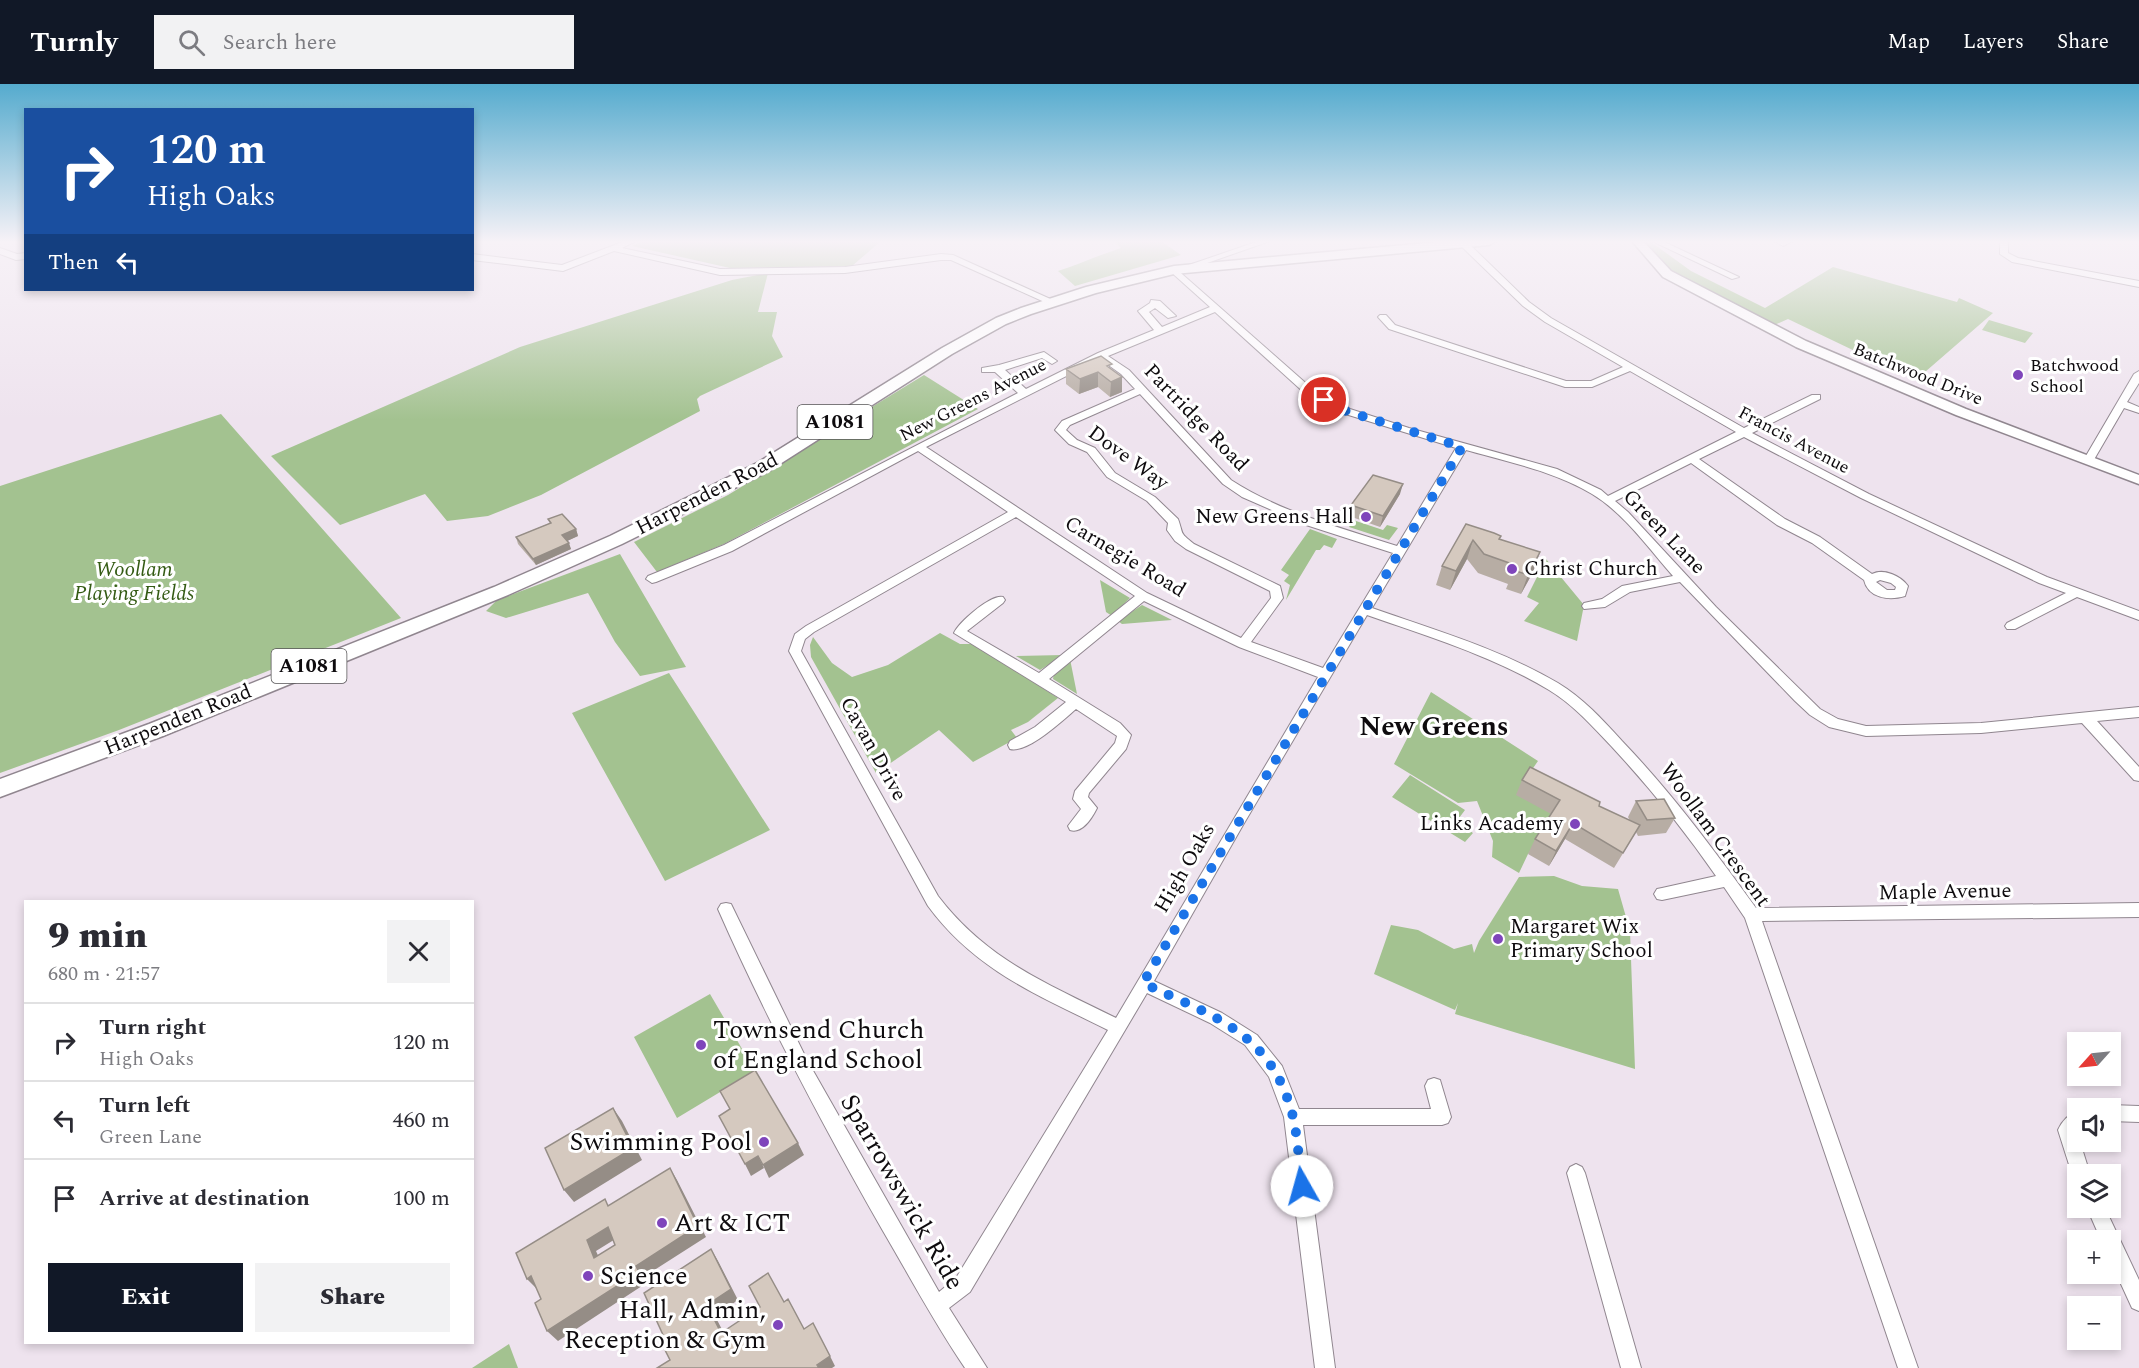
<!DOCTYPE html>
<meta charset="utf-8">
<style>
body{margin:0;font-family:Spectral,serif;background:#f2f2f3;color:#2b2b33;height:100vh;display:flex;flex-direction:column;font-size:22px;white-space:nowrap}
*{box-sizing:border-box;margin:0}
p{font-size:20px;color:#7c7c81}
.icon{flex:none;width:33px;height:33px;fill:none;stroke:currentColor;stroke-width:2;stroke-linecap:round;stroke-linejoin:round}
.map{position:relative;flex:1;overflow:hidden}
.drawer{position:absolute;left:24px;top:816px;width:450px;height:444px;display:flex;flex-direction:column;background:#fff;border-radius:0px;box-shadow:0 3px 9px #0003}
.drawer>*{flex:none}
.hud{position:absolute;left:24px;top:24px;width:450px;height:183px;border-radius:0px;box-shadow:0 3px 9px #0003;background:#1a4fa0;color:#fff;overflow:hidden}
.needle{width:39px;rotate:243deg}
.tools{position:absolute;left:2067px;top:948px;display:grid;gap:12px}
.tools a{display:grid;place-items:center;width:54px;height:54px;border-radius:0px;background:#fff;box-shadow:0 3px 9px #0003;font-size:30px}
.pin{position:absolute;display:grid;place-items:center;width:51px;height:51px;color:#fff;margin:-26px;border:3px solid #fff;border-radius:50%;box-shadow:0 2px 6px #0007}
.me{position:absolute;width:66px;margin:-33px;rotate:353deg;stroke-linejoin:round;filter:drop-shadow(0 0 4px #0008)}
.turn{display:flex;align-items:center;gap:21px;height:126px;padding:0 24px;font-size:27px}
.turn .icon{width:78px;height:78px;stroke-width:2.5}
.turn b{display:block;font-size:42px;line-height:51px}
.then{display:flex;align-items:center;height:57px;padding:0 24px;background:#0003;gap:12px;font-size:22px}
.round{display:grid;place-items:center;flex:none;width:63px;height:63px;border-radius:0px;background:#f2f2f3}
.summary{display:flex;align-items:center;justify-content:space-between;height:102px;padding:0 24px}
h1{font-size:36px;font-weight:800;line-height:45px}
.button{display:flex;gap:12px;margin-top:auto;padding:12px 24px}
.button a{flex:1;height:69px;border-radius:0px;background:#111827;color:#fff;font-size:24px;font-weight:800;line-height:69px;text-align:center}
.button a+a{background:#f2f2f3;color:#2b2b33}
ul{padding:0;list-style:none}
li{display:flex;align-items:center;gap:18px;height:78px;padding:0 24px;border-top:2px solid #e1e1e2}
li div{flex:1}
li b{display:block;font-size:22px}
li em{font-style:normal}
header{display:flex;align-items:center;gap:36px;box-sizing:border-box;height:84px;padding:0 30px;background:#111827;color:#fff}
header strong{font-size:28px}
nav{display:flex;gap:33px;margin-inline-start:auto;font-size:21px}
.search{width:420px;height:54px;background:#f2f2f3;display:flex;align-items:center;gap:15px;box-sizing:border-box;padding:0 21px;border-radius:0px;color:#7c7c81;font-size:22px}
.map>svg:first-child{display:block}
.green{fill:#a3c290}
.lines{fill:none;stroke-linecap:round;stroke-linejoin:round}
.street-casing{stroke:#90868f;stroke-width:2}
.secondary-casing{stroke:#90868f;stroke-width:3}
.primary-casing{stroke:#90868f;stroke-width:3}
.street{fill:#fff;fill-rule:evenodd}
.secondary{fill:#fff;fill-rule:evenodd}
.primary{fill:#fff;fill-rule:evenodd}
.wall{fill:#b7ada4}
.shaded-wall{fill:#958d86}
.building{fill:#d5c9bf;stroke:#958d86;stroke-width:1.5;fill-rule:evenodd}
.route{stroke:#1a73e8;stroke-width:10;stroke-dasharray:0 18}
.poi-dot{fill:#7f45bb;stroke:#fff;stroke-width:2}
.labels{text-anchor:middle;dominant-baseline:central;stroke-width:6;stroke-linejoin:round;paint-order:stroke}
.far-poi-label{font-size:18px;fill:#0e0b0e;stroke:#fff;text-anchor:start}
.far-street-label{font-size:18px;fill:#0e0b0e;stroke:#fff}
.shield{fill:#fff;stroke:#565456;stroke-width:1.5}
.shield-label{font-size:20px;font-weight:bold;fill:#0e0b0e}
.street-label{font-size:21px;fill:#0e0b0e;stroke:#fff}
.poi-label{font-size:21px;fill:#0e0b0e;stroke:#fff;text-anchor:end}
.park-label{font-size:21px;font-style:italic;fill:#345b14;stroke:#fff}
.near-poi-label{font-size:26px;fill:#0e0b0e;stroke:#fff;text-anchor:start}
.near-street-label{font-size:26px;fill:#0e0b0e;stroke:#fff}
.district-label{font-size:27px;font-weight:bold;fill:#0e0b0e;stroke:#fff}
</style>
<header>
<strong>Turnly</strong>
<div class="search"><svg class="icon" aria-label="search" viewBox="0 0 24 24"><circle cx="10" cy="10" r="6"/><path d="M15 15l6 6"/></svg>Search here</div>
<nav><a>Map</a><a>Layers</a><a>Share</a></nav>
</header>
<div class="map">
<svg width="2139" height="1284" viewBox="0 0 2139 1284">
<rect width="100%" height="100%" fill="#eee3ee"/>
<path class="green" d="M643,157H881L852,182L730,184L632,162Z
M1114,157H1161L1181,171L1075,202L1058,187C1080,180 1099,171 1121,164Z
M1651,158L1691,187L1765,224L1833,183L1957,218L1959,214L1993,229L1925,288L1905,291L1788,235L1772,242C1733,223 1667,199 1647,160Z
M768,189L758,228H777L772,252L783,273L700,312L697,315L700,327L541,411L488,432L447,437L425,410L340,441L271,372L520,263L732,196Z
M1989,236L2033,249L2025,259L1982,246Z
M924,291L978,325L724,460L657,488L634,458L728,411Z
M221,330L401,534L119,646L0,689V402Z
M1350,435L1383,446L1387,441L1398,444L1389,456L1349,443L1352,438Z
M1310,445L1337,455L1332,464L1324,461L1320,466H1316L1286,516L1290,501L1284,497L1289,491L1281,486Z
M620,470L686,583L640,592L615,558L588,509L506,534L486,527L497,516Z
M1546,475L1584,521L1577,557L1524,537L1539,519L1527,513Z
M1100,496L1130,514L1112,532L1106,528Z
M1142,521L1172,536L1122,540L1118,537Z
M940,549L960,560H974L1058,614L1028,638L1011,646L1017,654L973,678L939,646L876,689L811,573L810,561L813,553L832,579L852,593L888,581Z
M1064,571L1040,586L1016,572Z
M1070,575L1077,610L1053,595L1054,589Z
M669,589L770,746L665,797L572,629Z
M1431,608L1538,677L1522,700L1557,733L1528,770L1519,789L1492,773L1493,757L1477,717L1458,719L1394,680Z
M1410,691L1465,726L1456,738L1473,749L1465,758L1392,713Z
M1554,792L1582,802L1618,805L1630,847L1635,985L1455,930L1458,919L1455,926L1374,890L1391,841L1418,846L1454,865L1472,860L1474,869L1479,857L1519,793Z
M710,910L755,987L677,1034L634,953Z
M509,1260L518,1284H472Z"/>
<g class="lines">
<defs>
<path id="street" d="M625,157H636L622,164L720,185L845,183L941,170L953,171L1057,218L1049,220L951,176H941L845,189L720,191L614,167L563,187L472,176V170L562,181Z
M1259,157H1270L1193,184L1186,182Z
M1462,157H1466L1529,218L1551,234L1744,344L1812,311H1820V315L1752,349L1869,410L2047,493L2139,527V536L2077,513L2015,545H2007L2005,542L2007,539L2066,509L2039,499L1861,414L1744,353L1699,375L1785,435L1820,453L1872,490C1884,484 1901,492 1908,502L1905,512C1889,517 1868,514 1864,496L1812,459L1777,441L1691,379L1615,417L1628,428L1716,523L1820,625L1838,635L1866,642L1981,639L2139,623V633L2097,637L2139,683V697L2134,696L2082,639L1981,649L1866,652L1829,643L1810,631L1795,617L1680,498L1630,508L1605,523L1584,525L1582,522L1584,519L1602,515L1622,502L1673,492C1649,465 1624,429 1592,410C1554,387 1508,378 1466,366L1372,524C1435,546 1500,565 1558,599C1583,614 1603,636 1622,657C1672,709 1714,766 1756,824L2139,819V833L1762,837L1918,1284H1898L1745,834L1724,803L1662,816L1657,815L1654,810L1657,805L1662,804L1716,792C1685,747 1650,704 1613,664C1593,643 1574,621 1549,606C1493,572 1429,553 1367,531L1243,741L1154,897L1222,929L1257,951L1282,982L1299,1025H1431L1425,1002L1428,996L1434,994L1440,996L1451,1033L1448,1039L1442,1041H1303L1335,1284H1315L1284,1033L1269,993L1245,961L1210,939L1147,909L970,1208L949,1224L987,1284H965C935,1240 910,1193 883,1147C823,1042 767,936 718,825L721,820L726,819L731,820L807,976L939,1208L956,1194L1108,946C1038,911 976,887 928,822L789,567L795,550L806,542L1008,428L918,367L732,467L656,498L652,499L646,495L648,492L724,461L1018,309L995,288H982V284L999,281L1044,268L1057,277L1052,280L1042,274L1005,286L1026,305L1098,269L1154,246L1138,227L1150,219L1151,216L1160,217L1176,232L1168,234L1155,224L1149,228L1162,243L1210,223L1171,188V184L1174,183L1317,309L1350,325L1409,344L1557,385L1601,406L1608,412L1736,348L1630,287L1592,303H1565L1389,245L1378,233L1380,231H1386L1395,241L1566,297H1591L1623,283L1545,238L1523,222L1460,161L1459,159ZM1215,228L1309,313L1342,329L1456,364L1397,462C1339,443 1282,429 1231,396L1129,286L1108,272ZM1100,275L1121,290L1135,305L1062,337L1055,346L1069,360L1087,368L1107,393L1147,417L1168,439L1167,446L1175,457L1186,465L1270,507L1271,514L1241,554L1147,509L926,363ZM1140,310L1223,400L1242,413L1306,441L1393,469L1323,584L1251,558L1283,514L1280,502L1194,460C1178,447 1184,451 1178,435L1155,413L1115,389L1095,364L1077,356L1066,346L1070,341ZM1016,433L1135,512L1039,589L967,547L1003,519L1005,516L1003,513C991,510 959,538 954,549L1066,618L1035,643L1010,657L1008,661L1010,665C1027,670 1063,636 1076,625L1117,652L1115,659L1075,707L1073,715L1081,725L1068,742L1070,746C1082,750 1092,734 1097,724L1088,713L1089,709L1126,665L1131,651L1120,639L1049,595L1144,517L1239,563L1318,593L1116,934C1046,899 987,876 938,812L801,567L805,555L814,548ZM1880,496L1891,499L1896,503L1895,506H1887L1876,498Z
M1652,157H1662L1739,193L1732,195Z
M1774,157H1793L1783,162Z
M2000,157H2008V169L2018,174L2139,197V203L2012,178L2000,170Z
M0,164L17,170L26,169V175L16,176L0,170Z
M2139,287V299L2127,318L2139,323V329L2124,324L2092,379H2084L2083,377L2134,290Z
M2110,1021L2139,1022V1038L2110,1037V1024H2103Z
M2078,1027V1058H2080L2090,1090H2078V1098L2072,1090L2058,1046C2062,1037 2069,1030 2078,1027Z
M1576,1080L1582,1083L1585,1089L1641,1284H1621L1567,1089L1570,1083Z
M2087,1124H2105L2139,1196V1227L2132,1224L2110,1176V1156H2101Z"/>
<path id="secondary" d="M1632,157H1643L1671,187L1806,257L1966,325L2139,391V400L1956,331L1796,263L1663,193Z"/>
<path id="primary" d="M1449,157H1496L1489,161L1174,190L1096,209L1031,230L1006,240L952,270L769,387L622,460L508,511L163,652L0,713V695L149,640L494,503L610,452L757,379L942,264L996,234L1021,224L1086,203L1174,182Z"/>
</defs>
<use href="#street" class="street-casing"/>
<use href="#secondary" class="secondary-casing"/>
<use href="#primary" class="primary-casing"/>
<use href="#street" class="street"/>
<use href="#secondary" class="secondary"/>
<use href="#primary" class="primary"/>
</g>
<path class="wall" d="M1066,285L1112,286L1122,308L1110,313L1098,303L1079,310L1066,300Z
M1400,410L1380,443L1349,432L1351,421Z
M548,435L576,445L578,452L567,457L571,465L536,481L518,460L516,453L550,439Z
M1466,440L1499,455L1533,488L1521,510L1506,505L1508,500L1478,489L1467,475L1450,506L1436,501L1442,482Z
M1522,696L1599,722L1630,737L1628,733L1636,717L1675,734L1666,749L1638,752L1636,748L1614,784L1565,755L1549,782L1528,770L1535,755L1551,730L1516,711Z"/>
<path class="shaded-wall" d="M1098,288V303L1079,310L1080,295Z
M1122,293V308L1110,313L1111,298Z
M1403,400L1400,410L1380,443L1383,432Z
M576,445L578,452L565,458L562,451Z
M1473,456L1467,475L1450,506L1456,487Z
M569,459L571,465L536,481L533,475Z
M1540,468L1533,488L1521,510L1528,491Z
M1573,739L1565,755L1549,782L1556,767Z
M613,1024L622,1037L642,1076L574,1118L564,1106Z
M798,1059L804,1071L769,1094L763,1081Z
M758,1072L764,1084L751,1092L745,1080Z
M670,1084L677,1096L706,1153L645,1192L648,1198L558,1257L547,1247L636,1182Z
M608,1143L617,1154L596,1167L604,1185L594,1174L587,1156Z
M711,1165L718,1177L738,1216L715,1232L729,1259L721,1249L707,1221Z
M531,1192L538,1206L527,1195Z
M830,1272L835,1282L832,1284H819L817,1281Z"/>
<path class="building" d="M1101,272L1112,280L1107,282L1122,293L1111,298L1098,288L1080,295L1066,285Z
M1373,391L1403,400L1383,432L1351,421Z
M562,430L576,445L562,451L569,459L533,475L516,453L551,439L548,435Z
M1466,440L1494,449L1501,452L1499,455L1540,468L1528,491L1513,486L1515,481L1484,470L1473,456L1456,487L1442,482Z
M1530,683L1600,718L1599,722L1640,741L1623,769L1573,739L1556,767L1535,755L1560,716L1522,696Z
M1664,715L1675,734L1647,736L1636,717Z
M755,986L798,1059L763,1081L758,1072L745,1080L719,1032L730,1025L720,1007Z
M613,1024L633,1064L564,1106L545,1064Z
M670,1084L698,1142L636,1182L639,1188L547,1247L535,1219L541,1215L531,1192L527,1195L516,1169L605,1115L608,1122ZM608,1143L615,1161L594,1174L587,1156Z
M711,1165L731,1205L707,1221L721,1249L760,1223L749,1202L768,1189L784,1218L788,1215L804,1245L813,1239L830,1272L817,1281L819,1284H657L670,1276L664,1264L668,1262L644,1209Z"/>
<linearGradient id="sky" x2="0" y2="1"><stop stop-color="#55abce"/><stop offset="0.47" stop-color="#f7f2f7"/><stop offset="1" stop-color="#f7f2f7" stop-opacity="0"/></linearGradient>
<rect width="2139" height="336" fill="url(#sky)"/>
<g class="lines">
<path class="route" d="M1302,1102C1299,1079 1298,1055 1293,1033C1272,948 1214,933 1143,899L1462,363L1346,327L1324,316"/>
</g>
<g class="poi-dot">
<circle cx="2018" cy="291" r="6"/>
<circle cx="1366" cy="433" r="6"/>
<circle cx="1512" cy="485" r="6"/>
<circle cx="1575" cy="740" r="6"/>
<circle cx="1498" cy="855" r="6"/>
<circle cx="701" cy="961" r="6"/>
<circle cx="764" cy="1058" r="6"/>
<circle cx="662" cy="1139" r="6"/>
<circle cx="588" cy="1192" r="6"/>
<circle cx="778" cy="1241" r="6"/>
</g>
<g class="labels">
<g class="far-poi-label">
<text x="2030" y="281">Batchwood<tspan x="2030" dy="21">School</tspan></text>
</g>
<g class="far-street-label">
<text transform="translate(1918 290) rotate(22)">Batchwood Drive</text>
<text transform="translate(973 316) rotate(-27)">New Greens Avenue</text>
<text transform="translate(1794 356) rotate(28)">Francis Avenue</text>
</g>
<g class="shield">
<rect x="797.5" y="321" width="75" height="34" rx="4.5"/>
<rect x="271.5" y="565" width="75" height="34" rx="4.5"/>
</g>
<g class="shield-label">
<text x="835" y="338">A1081</text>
<text x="309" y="582">A1081</text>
</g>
<g class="street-label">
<text transform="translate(1196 334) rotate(46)">Partridge Road</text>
<text transform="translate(1128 374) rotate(36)">Dove Way</text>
<text transform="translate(707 410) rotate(-27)">Harpenden Road</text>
<text transform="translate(1664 448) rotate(46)">Green Lane</text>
<text transform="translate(1125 473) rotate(31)">Carnegie Road</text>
<text transform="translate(178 636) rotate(-22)">Harpenden Road</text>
<text transform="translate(873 665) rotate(61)">Cavan Drive</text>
<text transform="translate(1715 751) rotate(54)">Woollam Crescent</text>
<text transform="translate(1185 784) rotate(-60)">High Oaks</text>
<text transform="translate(1945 808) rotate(-1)">Maple Avenue</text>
</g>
<g class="poi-label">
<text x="1354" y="433">New Greens Hall</text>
<text x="1524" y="485" text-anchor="start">Christ Church</text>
<text x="1563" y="740">Links Academy</text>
<text x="1510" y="843" text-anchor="start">Margaret Wix<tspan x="1510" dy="24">Primary School</tspan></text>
</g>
<g class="park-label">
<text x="134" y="486">Woollam<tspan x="134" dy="24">Playing Fields</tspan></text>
</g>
<g class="near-poi-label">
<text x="713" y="946">Townsend Church<tspan x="713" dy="30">of England School</tspan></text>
<text x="752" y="1058" text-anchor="end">Swimming Pool</text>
<text x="674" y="1139">Art &amp; ICT</text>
<text x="600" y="1192">Science</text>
<text x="766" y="1226" text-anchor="end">Hall, Admin,<tspan x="766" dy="30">Reception &amp; Gym</tspan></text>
</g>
<g class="near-street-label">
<text transform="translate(902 1108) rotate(60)">Sparrowswick Ride</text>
</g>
<g class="district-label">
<text x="1434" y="643">New Greens</text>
</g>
</g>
</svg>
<div class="tools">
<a><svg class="needle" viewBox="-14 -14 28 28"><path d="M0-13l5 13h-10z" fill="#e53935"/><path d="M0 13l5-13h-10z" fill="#7c7c81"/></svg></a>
<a><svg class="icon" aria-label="sound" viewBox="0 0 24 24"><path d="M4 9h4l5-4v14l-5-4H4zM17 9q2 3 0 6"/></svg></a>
<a><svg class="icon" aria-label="layers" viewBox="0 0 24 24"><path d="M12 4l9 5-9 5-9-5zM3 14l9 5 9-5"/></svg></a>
<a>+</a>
<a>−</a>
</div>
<div class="pin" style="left:1324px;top:316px;background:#d93025"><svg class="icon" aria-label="arrive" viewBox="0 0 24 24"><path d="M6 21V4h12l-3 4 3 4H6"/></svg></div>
<svg class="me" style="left:1302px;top:1102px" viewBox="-20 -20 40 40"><circle r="19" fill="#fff"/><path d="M0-13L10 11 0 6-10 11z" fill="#1a73e8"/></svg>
<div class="hud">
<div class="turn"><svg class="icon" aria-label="right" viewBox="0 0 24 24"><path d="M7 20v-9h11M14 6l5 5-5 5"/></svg><div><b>120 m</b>High Oaks</div></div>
<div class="then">Then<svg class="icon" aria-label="left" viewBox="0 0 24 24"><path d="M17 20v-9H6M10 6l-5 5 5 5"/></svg></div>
</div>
<section class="drawer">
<div class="summary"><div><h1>9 min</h1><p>680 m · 21:57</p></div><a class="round"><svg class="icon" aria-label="close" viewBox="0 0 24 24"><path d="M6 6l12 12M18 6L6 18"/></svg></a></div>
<ul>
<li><svg class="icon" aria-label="right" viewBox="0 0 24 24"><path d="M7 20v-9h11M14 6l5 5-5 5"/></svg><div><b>Turn right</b><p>High Oaks</p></div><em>120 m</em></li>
<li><svg class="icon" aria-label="left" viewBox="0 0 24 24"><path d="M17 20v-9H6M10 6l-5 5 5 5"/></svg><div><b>Turn left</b><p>Green Lane</p></div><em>460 m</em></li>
<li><svg class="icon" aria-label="arrive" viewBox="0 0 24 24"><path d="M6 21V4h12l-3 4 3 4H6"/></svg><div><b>Arrive at destination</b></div><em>100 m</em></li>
</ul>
<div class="button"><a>Exit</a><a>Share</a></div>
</section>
</div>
